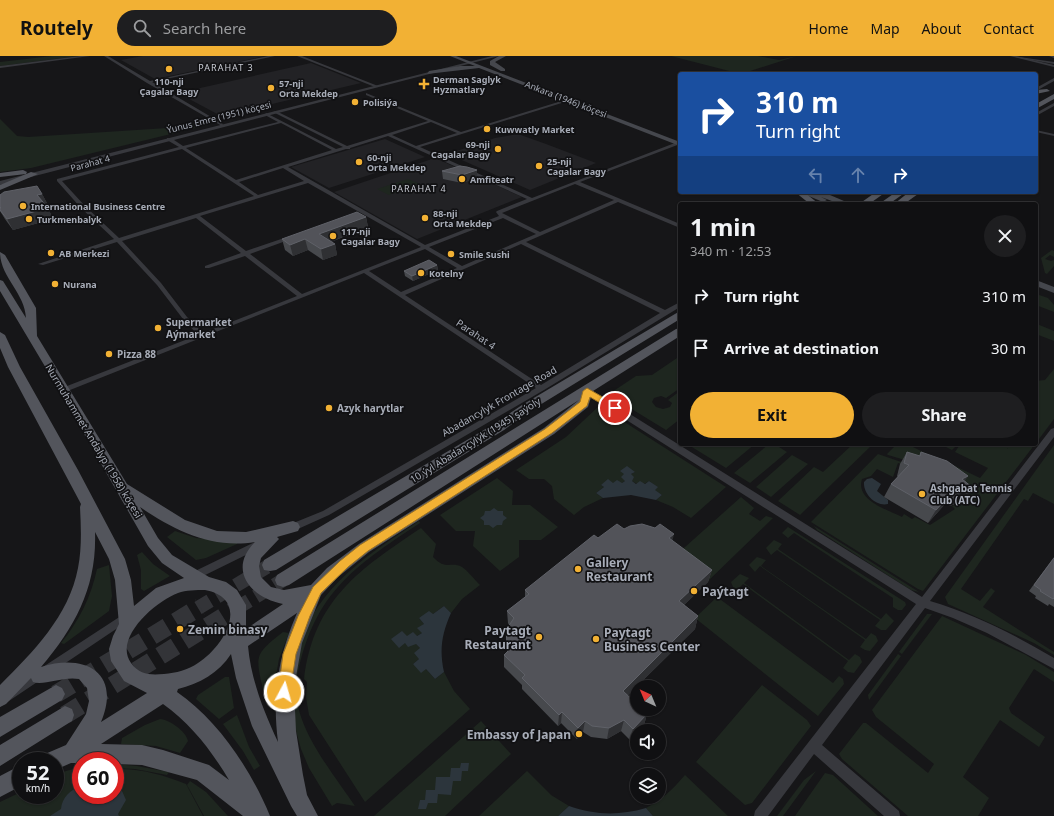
<!DOCTYPE html>
<meta charset="utf-8">
<style>
body{margin:0;font-family:"Noto Sans",sans-serif;background:#1e1e20;color:#f1f3f6;height:100vh;display:flex;flex-direction:column;font-size:15px;white-space:nowrap}
*{box-sizing:border-box;margin:0}
p{font-size:13px;color:#9c9d9f}
.icon{flex:none;width:22px;height:22px;fill:none;stroke:currentColor;stroke-width:2;stroke-linecap:round;stroke-linejoin:round}
.map{position:relative;flex:1;overflow:hidden}
.details{position:absolute;left:678px;top:146px;width:360px;height:244px;display:flex;flex-direction:column;background:#101012;border-radius:4px;box-shadow:0 1px 3px #0004,0 0 0 1px #303032}
.details>*{flex:none}
.banner{position:absolute;left:678px;top:16px;width:360px;height:122px;border-radius:4px;box-shadow:0 1px 3px #0004,0 0 0 1px #303032;background:#1a4fa0;color:#fff;overflow:hidden}
.needle{width:26px;rotate:316deg}
.fabs{position:absolute;left:630px;top:624px;display:grid;gap:8px}
.fabs a{display:grid;place-items:center;width:36px;height:36px;border-radius:50%;background:#101012;box-shadow:0 1px 3px #0004,0 0 0 1px #303032;font-size:20px}
.speed{position:absolute;left:12px;top:696px;display:flex;gap:8px;font-size:20px;font-weight:700;text-align:center}
.speed>*{display:grid;place-content:center;width:52px;height:52px;border-radius:50%;background:#101012;box-shadow:0 1px 3px #0004,0 0 0 1px #303032;line-height:1}
.speed small{font-size:10px;font-weight:400}
.speed .limit{border:6px solid #d22;background:#fff;color:#111}
.pin{position:absolute;display:grid;place-items:center;width:34px;height:34px;color:#fff;margin:-17px;border:2px solid #fff;border-radius:50%;box-shadow:0 1px 4px #0007}
.me{position:absolute;width:44px;margin:-22px;rotate:6deg;stroke-linejoin:round;filter:drop-shadow(0 0 3px #0008)}
.turn{display:flex;align-items:center;gap:14px;height:84px;padding:0 12px;font-size:18px}
.turn .icon{width:52px;height:52px;stroke-width:2.5}
.turn b{display:block;font-size:28px;line-height:34px}
.lanes{display:flex;align-items:center;height:38px;padding:0 12px;background:#0003;justify-content:center;gap:20px;direction:ltr}
.lanes .off{opacity:.35}
.round{display:grid;place-items:center;flex:none;width:42px;height:42px;border-radius:21px;background:#1e1e20}
.head{display:flex;align-items:center;justify-content:space-between;height:68px;padding:0 12px}
h1{font-size:24px;font-weight:700;line-height:30px}
.button{display:flex;gap:8px;margin-top:auto;padding:8px 12px}
.button a{flex:1;height:46px;border-radius:24px;background:#f2b134;color:#111;font-size:16px;font-weight:700;line-height:46px;text-align:center}
.button a+a{background:#1e1e20;color:#f1f3f6}
ul{padding:0;list-style:none}
li{display:flex;align-items:center;gap:12px;height:52px;padding:0 12px}
li div{flex:1}
li b{display:block;font-size:15px}
li em{font-style:normal}
header{display:flex;align-items:center;gap:24px;box-sizing:border-box;height:56px;padding:0 20px;background:#f2b134;color:#111}
header strong{font-size:19px}
nav{display:flex;gap:22px;margin-inline-start:auto;font-size:14px}
.search{width:280px;height:36px;background:#1e1e20;display:flex;align-items:center;gap:10px;box-sizing:border-box;padding:0 14px;border-radius:22px;color:#9c9d9f;font-size:15px}
.map>svg:first-child{display:block}
.built{fill:#222225}
.green{fill:#1e261f}
.water{fill:#2c353c}
.lines{fill:none;stroke-linecap:round;stroke-linejoin:round}
.primary-tunnel-far1{stroke:#333438;stroke-width:14;stroke-dasharray:14 8;stroke-linecap:butt}
.primary-tunnel{stroke:#333438;stroke-width:18;stroke-dasharray:18 10;stroke-linecap:butt}
.minor{fill:#37383d;fill-rule:evenodd}
.tertiary{fill:#37383d;fill-rule:evenodd}
.secondary{fill:#45474d;fill-rule:evenodd}
.primary{fill:#53555c;fill-rule:evenodd}
.wall{fill:#47494d}
.shaded-wall{fill:#2f3033}
.building{fill:#525359;stroke:#5f6168}
.route{fill:#f2b134;stroke:#9d7322}
.poi-dot{fill:#f2b134;stroke:#111113;stroke-width:1.5}
.labels{text-anchor:middle;dominant-baseline:central;stroke-width:3.5;stroke-linejoin:round;paint-order:stroke}
.far-neighbourhood-label{font-size:9px;letter-spacing:1px;fill:#c9ccd4;stroke:#111113}
.far-poi-label{font-size:9px;font-weight:bold;fill:#a8adb8;stroke:#111113;text-anchor:start}
.far-street-label{font-size:9px;fill:#a8adb8;stroke:#111113}
.poi-label{font-size:10px;font-weight:bold;fill:#a8adb8;stroke:#111113;text-anchor:start}
.street-label{font-size:10px;fill:#a8adb8;stroke:#111113}
.near-poi-label{font-size:12px;font-weight:bold;fill:#a8adb8;stroke:#111113;text-anchor:start}
</style>
<header>
<strong>Routely</strong>
<div class="search"><svg class="icon" aria-label="search" viewBox="0 0 24 24"><circle cx="10" cy="10" r="6"/><path d="M15 15l6 6"/></svg>Search here</div>
<nav><a>Home</a><a>Map</a><a>About</a><a>Contact</a></nav>
</header>
<div class="map">
<svg width="1054" height="760" viewBox="0 0 1054 760">
<rect width="100%" height="100%" fill="#161618"/>
<path class="built" d="M143,0H265L155,23L121,4Z
M311,7L361,27L221,60L178,37Z
M518,78L546,88L596,107L530,134L448,98L495,82Z
M385,83L425,101L329,132L291,111Z
M435,102L522,141L417,183L334,136Z"/>
<path class="green" d="M52,0H79L0,10V6Z
M671,0H758L779,4L797,0L741,18Z
M0,63L17,80L28,81L183,71L204,64L212,68L31,112L0,116Z
M408,123L420,128L389,139L377,133Z
M1052,194L1054,195V201L1050,199L1045,203L1051,205L1054,204V210L1047,218L1045,217L1041,202Z
M1036,238L1048,242L1054,249V256L1036,249Z
M1037,268L1054,275V285L1036,278Z
M680,300V332L666,342L661,340L654,342L652,346L656,351L663,353L670,351L672,347L668,344L680,335V363L666,374L612,341V336L636,320L652,319Z
M1054,313V363L1036,387V325L1045,324Z
M599,350L601,351L726,431L691,462L673,451L656,444L662,439L654,434L657,431L649,425C643,430 638,429 632,425L631,418L635,416L625,419V425L622,427L601,429L604,431L596,437L603,442L584,451L574,459L554,443L552,430L544,423H529L516,414L566,381Z
M687,388H755L726,412Z
M769,388H783L779,391L787,396L750,427L734,417Z
M853,388H873L800,459L778,445L814,411L823,416Z
M897,388H907L933,401L905,404L888,399L887,398Z
M940,388H1011L1007,393L1011,388H1035L923,535L918,533L811,466L878,398L910,409V411L898,407L893,421L877,413L871,420L862,423C855,445 889,454 902,461L904,458L912,463L915,461L930,469L955,453L952,450L965,445L955,436L946,417L953,409L980,422L988,412L955,396L959,390L957,389L952,394Z
M1054,389V448L1033,437L1028,445L1024,443L961,533L980,545L991,532L995,535L983,551L1054,596V599L1034,587L948,548L945,541Z
M792,399L808,408L771,441L756,431Z
M497,422L513,435L512,449H530L558,471L541,484H519V501L500,515L473,490L475,475H456L440,459Z
M741,441L754,452L749,458L760,465L766,460L773,462L708,525L675,500Z
M419,465L420,467C351,512 311,540 296,627H293C295,616 296,603 299,591C316,531 370,497 419,465Z
M814,470L919,536L911,534L817,474Z
M788,471L905,546L906,549L902,554H898L893,551V542L794,477L788,482L782,477Z
M421,472L436,488L433,501C446,515 451,505 462,511C468,515 475,524 480,529L462,543L451,557L444,550L433,558L419,562L424,568L422,577L405,587L416,588L420,592L419,603L413,608L426,613L435,623L444,616L454,635L470,653L365,746L309,659L306,641L307,626L304,623C314,543 360,513 421,472Z
M175,475L196,482L238,485L237,488L206,502L196,504L167,481Z
M774,484L782,488L778,493L881,563L886,557L894,565L886,574H881L875,570L880,564L777,494L771,499L766,492Z
M142,496L153,508L170,520L144,535L141,533V514L137,499Z
M757,501L766,504L761,510L866,583L871,577L876,580L878,585L870,595L865,594L860,591L865,584L760,510L755,516L749,509Z
M109,509L112,540L109,555L64,588L61,587C79,565 91,541 97,513Z
M740,518L749,522L744,527L849,604L855,598L860,601L862,606L854,617L848,616L843,612L848,605L743,528L737,534L733,531L731,526Z
M717,541L833,627L839,620L843,623L844,628L818,660L695,562Z
M927,558H932L902,598L899,596Z
M942,560L1026,599L1054,616V626L1034,613L1009,652L1011,657L1045,681L1039,691L1000,664L963,721L989,742L978,760H908L842,703L839,698L863,667H866L928,717L934,708L876,661L872,654Z
M283,576L289,577L279,603L274,631L263,633C255,599 255,598 283,576Z
M898,598L901,600L869,644L868,639Z
M225,621H229L234,652L219,663L196,643L198,639Z
M762,629L807,664L811,670L752,747L745,749L696,706Z
M296,633C296,674 333,717 355,750L337,747L332,750L309,712L301,693L295,671L293,634Z
M237,659L249,691L260,710L254,714L243,695L223,668Z
M160,663C170,664 186,675 188,685L180,697L156,690L121,688L122,682L145,669Z
M481,665L511,698L445,760H374Z
M115,708L137,710L169,716L167,719L135,713L115,712Z
M81,711V739H115V713C140,712 164,719 186,728L203,760H0V746L21,736V739H55V718Z
M527,715L551,739L569,750L558,760H479Z
M816,715L783,760H777L804,724Z
M825,717L833,719L878,760H795Z
M685,719L728,760H653L646,752C662,744 673,733 685,719Z
M190,725L206,736L228,760H204L187,729Z"/>
<path class="water" d="M627,410L635,416L631,418L634,421L632,425L636,428L640,425L645,428L649,425L658,431L655,434L662,439L656,444L631,439L603,442L596,437L604,431L601,429L608,423L613,427L617,424L622,427L625,425L621,421L624,418L620,415Z
M872,422L881,428L877,435L888,444V448C876,451 863,438 864,426L867,423Z
M494,452L498,455H503V459L507,462L503,465L502,469H497L493,472L489,469H484V465L480,462L484,459L485,455H490Z
M444,550L451,557C442,577 439,594 444,616L435,623L426,613L421,617L413,608L419,603L414,597L420,592L416,588L408,591L405,587L399,592L391,583L402,575L407,580L413,576L417,580L422,577L417,572L424,568L419,562L429,555L433,558Z
M461,707H469L468,715H462L461,725H453L451,739L438,738L437,747H428L426,753H418L420,744H425L426,734H435L436,721H450L451,712H460Z
M81,731V739H115V734L122,735L126,744L118,758L119,760H50L61,753C62,742 70,733 81,731Z
M569,750C595,759 618,760 646,752L653,760H558Z"/>
<g class="lines">
<path class="primary-tunnel-far1" d="M198,552L270,509
M237,552L283,524"/>
<path class="primary-tunnel" d="M56,638L200,551
M65,659L239,551"/>
<path class="minor" d="M80,0H90L0,12V10Z
M104,0H108L150,25L268,0H275L152,26L223,68L222,70L147,27Z
M297,0H302L378,30L375,31Z
M1010,0H1016L1054,9V11Z
M1049,0H1054V2Z
M1054,22V25L1036,35V32Z
M366,37L461,76L568,43V45L420,91L532,142L680,85V88L580,126L680,168V172L618,146L526,186L665,254L680,246V251L544,334L329,459L289,477L286,476L284,473L286,470L323,455L536,332L364,217L65,336H62L61,334L62,332L198,279L183,263L157,229L117,186L43,209L38,208L114,183L81,152L57,125V123L179,91L167,84V82H171L183,90L278,66L265,59L266,57L336,93L343,91L273,56L276,55L347,90L428,65L366,39ZM431,66L457,77L416,90L392,79ZM281,67L332,94L236,124L186,92ZM388,80L527,143L497,155L496,156L499,160L425,189L288,111L346,93H350V92ZM182,93L254,140L119,182L85,150L62,125ZM283,112L304,125L258,139L239,126ZM308,127L421,191L302,238L250,198L294,182V180H290L246,195L200,160ZM575,128L614,144L540,176L502,157ZM196,162L241,197L205,210V212H209L245,200L297,240L203,277L187,261L161,227L122,185ZM503,162L536,178L462,210L429,191ZM521,188L660,257L541,329L405,239ZM425,193L457,212L401,236L369,215Z
M1054,47V50L1036,60V57Z
M1036,74L1054,78V80L1036,76Z
M584,333H590L922,541L1051,373L1054,372V381L930,545C974,558 1015,579 1054,602V613L987,577L953,562L925,552L822,689L899,755L900,760H884L814,698L768,760H754L755,755L916,548L584,337L583,335Z
M259,484L262,485L264,488L262,491L195,524L192,525L189,524L187,521L189,518Z
M127,556L131,557L132,560L131,563L0,651V639Z"/>
<path class="tertiary" d="M492,0H499L0,129V125Z
M1013,0L1054,6V8L1015,1Z"/>
<path class="secondary" d="M450,0H456L680,86V90L479,12L427,18L429,15L460,10H475Z
M499,0H506L495,6L505,13V15H501L490,9V5Z
M799,136L813,137L812,136H823L851,148H840L821,141L827,144L823,146Z
M1036,224L1054,231V237L1036,230Z"/>
<path class="primary" d="M1036,34L1047,33L1050,35L1036,38Z
M1054,38V43L1036,53V48Z
M23,114L27,116L26,118L0,121V117Z
M31,116L38,118L0,134V129Z
M795,136H804L819,148H810Z
M827,136H865L861,138H831Z
M876,136H886L869,148H859Z
M896,136H906L889,148H879Z
M909,136H917L918,138L904,148H894Z
M0,196L5,199L36,252L37,280L127,428L185,464L217,475L246,476L293,465L298,467L300,471L298,475L277,481L279,483L261,502L259,510L261,521L271,531L284,534L311,529L327,512L359,488L544,372L579,344L289,529L283,531L277,529L275,524L277,519L676,273L680,272V280L593,335L588,351L554,378L369,496L338,521L321,539L302,587L294,632L296,675L303,719L307,739L318,760H297L291,750L252,670L236,622L231,598C219,617 199,628 178,633L177,636C218,664 251,714 270,760H243L197,724L142,709L115,708V705H81V707H71L55,714V705H42L45,698L66,689L86,658L89,645L87,632L79,623C63,620 44,630 33,626L31,622L6,648L0,651V629C33,596 69,560 78,512C82,492 81,471 80,451L81,448L8,311L0,292V276L5,279L20,311L78,414L125,503L131,524L134,550L156,532L184,522L162,507L148,490L59,334L0,235V224L3,225L26,262C25,237 0,221 0,196ZM140,451C175,475 212,493 255,486C227,514 251,542 283,548L246,573V549L237,534L226,526L209,521L172,499L158,482ZM95,476L109,503L115,524L119,568L113,580L109,593L111,605L124,625L147,637L101,666C122,616 84,597 41,611C76,570 97,530 95,476ZM205,534C252,543 224,591 198,607C188,614 176,617 164,618C150,619 140,619 131,607C113,582 156,545 178,537C186,534 196,534 205,534ZM297,557C278,601 272,638 278,686C264,656 251,624 248,590ZM163,648C191,668 211,694 229,724L209,709L163,694L142,689L101,688Z
M680,255V263L530,355L504,374L276,514L270,515L264,514L262,509L264,504L494,368L522,349Z
M56,629L62,632L65,638L62,644L0,681V661Z
M65,650L72,653L74,659L72,665L0,710V689Z
M21,709V730L0,741V720Z"/>
</g>
<path class="wall" d="M477,114V122L462,127L443,123L442,115Z
M42,138L48,149H46L48,152L53,163L13,174L5,163L0,155V139Z
M366,161L368,171L331,186L335,188L337,199L323,204L308,194L293,200L285,194L282,183Z
M437,209L438,214L413,225L405,220L404,215Z
M907,396L919,400L921,396L965,425L973,432L965,444L950,450L946,447L928,467L884,441L891,428L898,421L897,420L900,408Z
M624,473L672,485L712,514L708,526L684,549L698,560L695,573L627,640L647,658L644,669L639,675H637L630,684L621,675L607,683L591,681L583,676L577,683L561,667L558,670L522,633V629L504,611V599L507,596L506,574L509,569L508,567L507,555L525,541V534L598,482Z
M1054,501V551L1049,548L1048,550L1035,542L1036,540L1029,535Z"/>
<path class="shaded-wall" d="M477,114V122L462,127V119Z
M42,138L48,149L42,150L37,139Z
M48,152L53,163L13,174L7,163Z
M366,161L368,171L322,189L319,178Z
M305,183L308,194L293,200L290,189Z
M335,188L337,199L323,204L321,193Z
M437,209L438,214L413,225L412,220Z
M968,420L960,433L954,435L962,423Z
M973,432L965,444L950,450L958,438Z
M954,434L946,447L928,467L936,454Z
M674,478L671,491L669,482Z
M712,514L708,526L676,557L679,545Z
M698,560L695,573L620,647L623,635Z
M562,656L561,667L558,670L559,659Z
M647,658L644,669L639,675H637V677L630,684L633,673Z
M624,664L621,675L607,683L609,672Z
M585,665L583,676L577,683L578,672Z"/>
<path class="building" d="M460,110L467,111L477,114L462,119L442,115Z
M37,130L42,138L37,139L48,152L7,163L0,154V152H1L0,151V139L4,136Z
M357,156L366,161L319,178L335,188L321,193L305,183L290,189L282,183Z
M429,204L437,209L412,220L404,215Z
M907,396L920,400L921,396L947,405L968,420L962,423L973,432L958,438L954,434L936,454L891,428L909,409L904,407Z
M617,468L624,473L630,470L642,468L655,472L660,468L674,478L669,482L712,514L679,545L698,560L623,635L637,648V653H642L647,658L633,673L624,664L609,672L592,670L585,665L578,672L562,656L559,659L522,622L525,619L504,599L510,593L507,587L506,574L514,562L507,555L529,538L525,534L594,479L598,482Z
M1054,502V542L1053,543L1040,535L1041,534L1034,529Z"/>
<path class="route" d="M587,332L618,350V354H612L590,341L587,350L552,377L368,495L348,511L321,537L310,560L296,598L290,636L289,640L284,642L280,640L278,636L283,598L298,560L313,531L340,505L360,489L545,373L580,346L583,335Z"/>
<g class="poi-dot">
<circle cx="169" cy="13" r="4"/>
<path d="M422 22h4v4h4v4h-4v4h-4v-4h-4v-4h4z"/>
<circle cx="271" cy="32" r="4"/>
<circle cx="355" cy="46" r="4"/>
<circle cx="487" cy="73" r="4"/>
<circle cx="498" cy="93" r="4"/>
<circle cx="359" cy="106" r="4"/>
<circle cx="539" cy="110" r="4"/>
<circle cx="462" cy="123" r="4"/>
<circle cx="23" cy="150" r="4"/>
<circle cx="425" cy="162" r="4"/>
<circle cx="29" cy="163" r="4"/>
<circle cx="333" cy="180" r="4"/>
<circle cx="51" cy="197" r="4"/>
<circle cx="451" cy="198" r="4"/>
<circle cx="421" cy="217" r="4"/>
<circle cx="55" cy="228" r="4"/>
<circle cx="158" cy="272" r="4"/>
<circle cx="109" cy="298" r="4"/>
<circle cx="329" cy="352" r="4"/>
<circle cx="922" cy="438" r="4"/>
<circle cx="578" cy="513" r="4"/>
<circle cx="694" cy="535" r="4"/>
<circle cx="180" cy="573" r="4"/>
<circle cx="539" cy="581" r="4"/>
<circle cx="596" cy="583" r="4"/>
<circle cx="579" cy="678" r="4"/>
</g>
<g class="labels">
<g class="far-neighbourhood-label">
<text x="226" y="11">PARAHAT 3</text>
<text x="419" y="132">PARAHAT 4</text>
</g>
<g class="far-poi-label">
<text x="433" y="23">Derman Saglyk<tspan x="433" dy="10">Hyzmatlary</tspan></text>
<text x="169" y="25" text-anchor="middle">110-nji<tspan x="169" dy="10">Çagalar Bagy</tspan></text>
<text x="279" y="27">57-nji<tspan x="279" dy="10">Orta Mekdep</tspan></text>
<text x="363" y="46">Polisiýa</text>
<text x="495" y="73">Kuwwatly Market</text>
<text x="490" y="88" text-anchor="end">69-nji<tspan x="490" dy="10">Cagalar Bagy</tspan></text>
<text x="367" y="101">60-nji<tspan x="367" dy="10">Orta Mekdep</tspan></text>
<text x="547" y="105">25-nji<tspan x="547" dy="10">Cagalar Bagy</tspan></text>
<text x="470" y="123">Amfiteatr</text>
<text x="31" y="150">International Business Centre</text>
<text x="433" y="157">88-nji<tspan x="433" dy="10">Orta Mekdep</tspan></text>
<text x="37" y="163">Turkmenbalyk</text>
<text x="341" y="175">117-nji<tspan x="341" dy="10">Cagalar Bagy</tspan></text>
<text x="59" y="197">AB Merkezi</text>
<text x="459" y="198">Smile Sushi</text>
<text x="429" y="217">Kotelny</text>
<text x="63" y="228">Nurana</text>
</g>
<g class="far-street-label">
<text transform="translate(566 43) rotate(21)">Ankara (1946) köçesi</text>
<text transform="translate(219 61) rotate(-14)">Ýunus Emre (1951) köçesi</text>
<text transform="translate(90 107) rotate(-15)">Parahat 4</text>
</g>
<g class="poi-label">
<text x="166" y="266">Supermarket<tspan x="166" dy="12">Aýmarket</tspan></text>
<text x="117" y="298">Pizza 88</text>
<text x="337" y="352">Azyk harytlar</text>
<text x="930" y="432">Ashgabat Tennis<tspan x="930" dy="12">Club (ATC)</tspan></text>
</g>
<g class="street-label">
<text transform="translate(476 278) rotate(34)">Parahat 4</text>
<text transform="translate(499 345) rotate(-30)">Abadancylyk Frontage Road</text>
<text transform="translate(475 384) rotate(-32)">10 ýyl Abadançylyk (1945) şaýoly</text>
<text transform="translate(94 385) rotate(59)">Nurmuhammet Andalyp (1958) köçesi</text>
</g>
<g class="near-poi-label">
<text x="586" y="506">Gallery<tspan x="586" dy="14">Restaurant</tspan></text>
<text x="702" y="535">Paýtagt</text>
<text x="188" y="573">Zemin binasy</text>
<text x="531" y="574" text-anchor="end">Paytagt<tspan x="531" dy="14">Restaurant</tspan></text>
<text x="604" y="576">Paytagt<tspan x="604" dy="14">Business Center</tspan></text>
<text x="571" y="678" text-anchor="end">Embassy of Japan</text>
</g>
</g>
</svg>
<div class="fabs">
<a><svg class="needle" viewBox="-14 -14 28 28"><path d="M0-13l5 13h-10z" fill="#e53935"/><path d="M0 13l5-13h-10z" fill="#9c9d9f"/></svg></a>
<a><svg class="icon" aria-label="sound" viewBox="0 0 24 24"><path d="M4 9h4l5-4v14l-5-4H4zM17 9q2 3 0 6"/></svg></a>
<a><svg class="icon" aria-label="layers" viewBox="0 0 24 24"><path d="M12 4l9 5-9 5-9-5zM3 14l9 5 9-5"/></svg></a>
</div>
<div class="speed"><div>52<small>km/h</small></div><div class="limit">60</div></div>
<div class="pin" style="left:615px;top:352px;background:#d93025"><svg class="icon" aria-label="arrive" viewBox="0 0 24 24"><path d="M6 21V4h12l-3 4 3 4H6"/></svg></div>
<svg class="me" style="left:284px;top:636px" viewBox="-20 -20 40 40"><circle r="17" fill="#f2b134" stroke="#fff" stroke-width="3"/><path d="M0-11L8 9 0 5-8 9z" fill="#fff"/></svg>
<div class="banner">
<div class="turn"><svg class="icon" aria-label="right" viewBox="0 0 24 24"><path d="M7 20v-9h11M14 6l5 5-5 5"/></svg><div><b>310 m</b>Turn right</div></div>
<div class="lanes"><svg class="icon off" aria-label="left" viewBox="0 0 24 24"><path d="M17 20v-9H6M10 6l-5 5 5 5"/></svg><svg class="icon off" aria-label="ahead" viewBox="0 0 24 24"><path d="M12 20V5M6 11l6-6 6 6"/></svg><svg class="icon" aria-label="right" viewBox="0 0 24 24"><path d="M7 20v-9h11M14 6l5 5-5 5"/></svg></div>
</div>
<section class="details">
<div class="head"><div><h1>1 min</h1><p>340 m · 12:53</p></div><a class="round"><svg class="icon" aria-label="close" viewBox="0 0 24 24"><path d="M6 6l12 12M18 6L6 18"/></svg></a></div>
<ul>
<li><svg class="icon" aria-label="right" viewBox="0 0 24 24"><path d="M7 20v-9h11M14 6l5 5-5 5"/></svg><div><b>Turn right</b></div><em>310 m</em></li>
<li><svg class="icon" aria-label="arrive" viewBox="0 0 24 24"><path d="M6 21V4h12l-3 4 3 4H6"/></svg><div><b>Arrive at destination</b></div><em>30 m</em></li>
</ul>
<div class="button"><a>Exit</a><a>Share</a></div>
</section>
</div>
